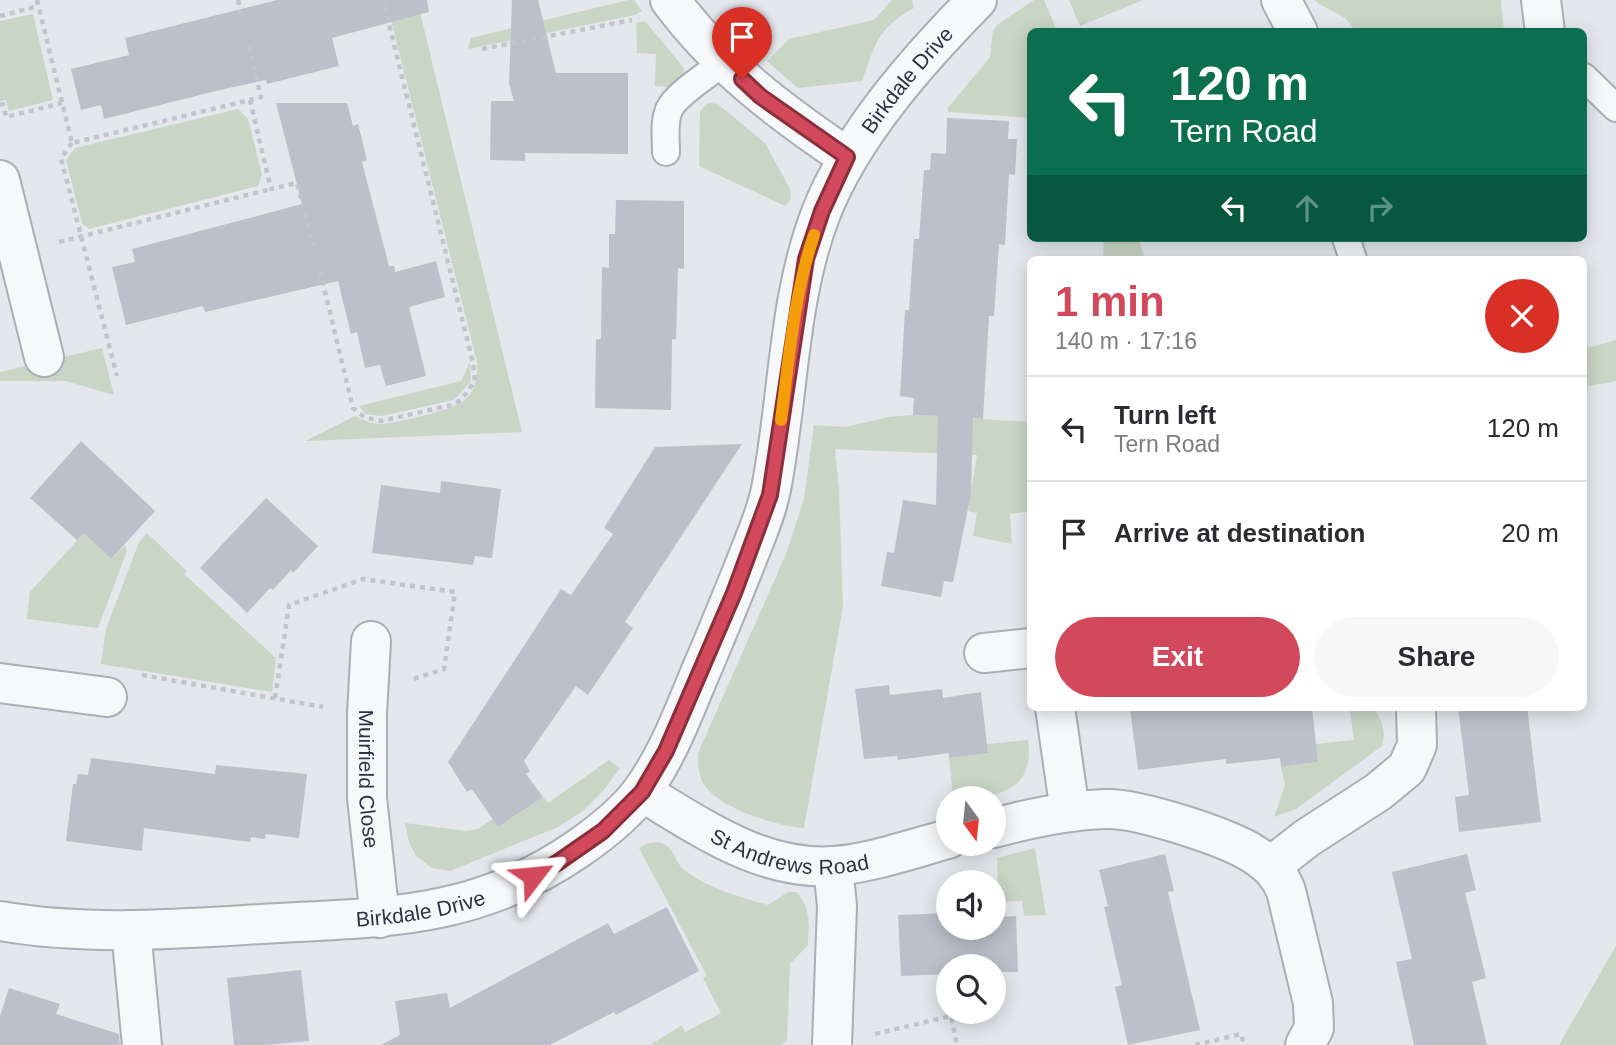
<!DOCTYPE html>
<meta charset="utf-8">
<style>
body{margin:0;font-family:Arial,sans-serif;background:#f7f7f7;color:#2b2b33;height:100vh;display:flex;flex-direction:column;font-size:26px;white-space:nowrap}
*{box-sizing:border-box;margin:0}
p{font-size:23px;color:#7c7c81}
.icon{flex:none;width:38px;height:38px;fill:none;stroke:currentColor;stroke-width:2;stroke-linecap:round;stroke-linejoin:round}
.map{position:relative;flex:1;overflow:hidden}
.drawer{position:absolute;left:1027px;top:256px;width:560px;height:455px;display:flex;flex-direction:column;background:#fff;border-radius:10px;box-shadow:0 4px 18px #0003}
.drawer>*{flex:none}
.guide{position:absolute;left:1027px;top:28px;width:560px;height:214px;border-radius:10px;box-shadow:0 4px 18px #0003;background:#0b6e4f;color:#fff;overflow:hidden}
.needle{width:46px;rotate:165deg}
.controls{position:absolute;left:936px;top:786px;display:grid;gap:14px}
.controls a{display:grid;place-items:center;width:70px;height:70px;border-radius:50%;background:#fff;box-shadow:0 4px 18px #0003;font-size:35px}
.pin{position:absolute;display:grid;place-items:center;width:60px;height:60px;color:#fff;margin:-72px -30px;border-radius:50% 50% 50% 0;rotate:-45deg;box-shadow:0 0 7px #0007}
.pin .icon{rotate:45deg}
.me{position:absolute;width:77px;margin:-38px;rotate:61deg;stroke-linejoin:round;filter:drop-shadow(0 0 5px #0008)}
.turn{display:flex;align-items:center;gap:24px;height:147px;padding:0 28px;font-size:32px}
.turn .icon{width:91px;height:91px;stroke-width:2.5}
.turn b{display:block;font-size:49px;line-height:60px}
.lanes{display:flex;align-items:center;height:66px;padding:0 28px;background:#0003;justify-content:center;gap:35px;direction:ltr}
.lanes .off{opacity:.35}
.round{display:grid;place-items:center;flex:none;width:74px;height:74px;border-radius:37px;background:#f7f7f7}
.overview{display:flex;align-items:center;justify-content:space-between;height:119px;padding:0 28px}
h1{font-size:42px;font-weight:700;line-height:52px;color:#d1495b}
.cta{display:flex;gap:14px;margin-top:auto;padding:14px 28px}
.cta a{flex:1;height:80px;border-radius:42px;background:#d1495b;color:#fff;font-size:28px;font-weight:700;line-height:80px;text-align:center}
.cta a+a{background:#f7f7f7;color:#2b2b33}
ul{padding:0;list-style:none}
li{display:flex;align-items:center;gap:21px;height:105px;padding:0 28px;border-top:2px solid #e1e1e2}
li div{flex:1}
li b{display:block;font-size:26px}
li em{font-style:normal}
.map>svg:first-child{display:block}
.green{fill:#c9d6c5}
.building{fill:#bbc0ca}
.lines{fill:none;stroke-linecap:round;stroke-linejoin:round}
.service-casing{stroke:#a9aeb7;stroke-width:30}
.minor-casing{stroke:#a9aeb7;stroke-width:42}
.path{stroke:#c2c5cb;stroke-width:4.5;stroke-dasharray:5 5;stroke-linecap:butt}
.service{stroke:#f7f8fa;stroke-width:26}
.minor{stroke:#f7f8fa;stroke-width:38}
.route-casing{stroke:#882f3b;stroke-width:18}
.route{stroke:#d1495b;stroke-width:12}
.slow{stroke:#f59e0b;stroke-width:12}
.labels{text-anchor:middle;dominant-baseline:central;stroke-width:5;stroke-linejoin:round;paint-order:stroke}
.street-label{font-size:21px;fill:#2b3445;stroke:#f4f6f9}
</style>
<div class="map">
<svg width="1616" height="1045" viewBox="0 0 1616 1045">
<rect width="100%" height="100%" fill="#e4e7ec"/>
<path class="green" d="M386,0H417L522,432L305,441L355,416C363,420 371,424 381,424C393,424 456,409 464,401C476,389 478,378 477,362Z
M628,0H634L642,11L635,15L468,49L471,38Z
M892,0H912L914,8C877,29 876,43 862,81L798,88L767,61L789,39L874,20Z
M1034,0H1044L1057,31L1031,32V118L948,112L947,109L990,57L993,31L997,25Z
M1069,0H1143L1080,26Z
M1315,0H1501L1504,31H1356L1345,18L1319,4Z
M33,14L53,100L9,111L6,100L0,101V21Z
M645,21L684,68L685,75L681,83L670,87L655,86L656,54L637,53L636,23Z
M708,103L718,104L765,143L790,189C792,196 791,202 785,206L699,166L700,111Z
M238,109L248,119L262,174L258,186L89,229L82,223L66,160L75,148Z
M1104,238H1138L1145,259H1103Z
M1616,340V381L1584,387V349Z
M102,348L114,395L66,381H0V372Z
M470,362L471,381L454,400L382,416L365,414L359,406L461,381Z
M913,415L1031,422V511L1010,514L1012,544L973,536L977,513L968,511L977,455L835,449L839,491L843,606L804,828C777,826 715,808 702,781C698,772 698,763 698,753L786,554L804,499L814,425L846,427L888,417Z
M84,533L111,559L125,545L127,551L98,628L27,619L30,592Z
M147,533L187,571L184,574L276,658L272,692L101,664L106,629L139,542Z
M1364,708L1376,712C1383,724 1386,732 1382,746L1296,809L1274,817L1285,785L1281,767L1318,762L1316,744L1354,740L1350,710Z
M1028,740C1035,793 996,798 953,798L949,758L988,753L987,744Z
M609,760L620,768L604,790L583,811L558,827L450,871L432,868L416,856L409,842L405,823L466,831L478,829L493,819L498,827L543,797L548,803Z
M659,842C677,848 672,859 684,870C707,888 740,897 768,905L788,892H796C811,907 809,925 808,945L790,964L787,1041L781,1045H650L682,1025L685,1032L721,1013L703,978L707,976L639,848L649,843Z
M1035,848L1046,915L1024,916L1022,901L998,902L997,858Z
M1616,946V1045H1559Z"/>
<path class="building" d="M277,0H427L429,12L332,38L339,66L267,84L266,80L224,89L104,119L101,105L81,110L71,69L129,55L125,38Z
M512,0H538L556,73H628V154L525,153V161L490,160L491,101H514L509,84Z
M276,103H347L353,126L358,124L367,160L362,162L389,266H394L395,272L436,261L445,297L409,307L426,376L386,386L380,365L365,368L357,332L351,334L338,281L205,312L203,306L126,325L112,267L135,262L132,249L302,204Z
M947,118L1009,121L1008,139H1017L1015,175L1009,174L1005,245L999,244L994,316H989L983,419L973,418L971,494L953,582L944,581L941,597L881,586L887,552L894,553L903,500L936,505L938,416L913,415L914,398L900,396L905,310H909L914,239H919L924,170H930L931,153L946,154Z
M616,200L684,201V269L678,268L676,339H672L671,410L595,408L596,339H601L602,267L609,268V234H615Z
M81,441L155,511L111,559L84,533L77,540L30,498Z
M742,444L625,622L633,628L588,695L576,686L524,761L530,771L526,774L543,797L498,827L472,789L467,792L448,762L561,589L571,595L613,534L604,528L655,447Z
M441,481L501,489L492,558L475,556L473,565L372,553L381,485L440,493Z
M266,498L318,546L293,573L291,570L273,590L270,588L247,613L200,568Z
M889,685L890,695L942,689L943,698L981,692L988,753L949,758V753L898,760L897,756L864,759L855,689Z
M1151,707H1312L1318,762L1281,767L1280,758L1226,764V759L1138,770L1130,709Z
M1458,707H1527L1541,822L1459,832L1455,797L1469,795Z
M91,758L215,774L216,765L307,774L299,838L266,834L265,839L251,837L250,842L144,828L142,851L66,841L73,784H76L78,774L88,775Z
M1165,854L1174,891L1168,892L1200,1030L1128,1045L1115,987L1122,985L1104,907L1108,906L1099,870Z
M1467,854L1476,890L1465,893L1486,978L1472,982L1487,1045H1414L1396,962L1412,959L1392,872Z
M667,907L699,971L616,1015L614,1012L550,1045H381L400,1035L395,1001L447,993L450,1008L608,923L614,934Z
M1000,911V917L1016,916L1018,972H994V966H948V974L901,976L898,915L948,913V928H994V912Z
M301,970L309,1041L265,1045H234L227,978Z
M9,988L60,1004L56,1014L119,1034L120,1045H0V1016Z"/>
<g class="lines">
<defs>
<path id="service" d="M1584,77L1616,108
M666,152C666,138 663,118 671,106C681,91 709,74 724,62
M1346,238L1353,259"/>
<g id="minor">
<path d="M670,0C720,67 779,111 847,157"/>
<path d="M1281,0L1298,32"/>
<path d="M1541,0L1545,32"/>
<path d="M0,180L44,357"/>
<path id="s1" d="M371,641L367,714V798L380,918"/>
<path d="M984,653L1031,648"/>
<path d="M0,683L107,697"/>
<path d="M1055,707L1070,812"/>
<path id="s2" d="M642,792C701,827 761,871 834,866C872,863 911,849 948,839"/>
<path d="M994,828C1031,818 1068,810 1106,809C1138,808 1228,837 1255,855C1270,865 1280,875 1286,891L1313,1003L1314,1028L1305,1045"/>
<path d="M1271,866L1307,838L1378,792L1407,768L1417,745L1416,707"/>
<path id="s3" d="M0,921C98,938 198,927 297,922C404,917 487,912 579,848C602,832 626,813 642,791C671,751 687,702 707,657C722,621 737,585 751,549C759,529 767,510 771,489C789,398 787,301 821,213C852,134 918,60 977,0"/>
<path d="M131,930L142,1045"/>
<path d="M832,1045L837,906L833,866"/>
</g>
</defs>
<use href="#service" class="service-casing"/>
<use href="#minor" class="minor-casing"/>
<path class="path" d="M37,0L72,143L250,100L271,189L297,183L313,246
M238,0L243,21
M0,16L39,6
M249,46L261,97L250,100
M482,49L632,20
M0,105L3,104L6,117L62,103
M72,143L61,158L117,376
M59,242L271,189
M320,271L353,408L364,417L381,421L452,405L461,400L475,381L473,363L383,0
M142,675L323,707
M275,698L289,605L363,579L455,592L444,669L410,680
M875,1034L951,1016L957,1045
M1195,1045L1241,1034L1244,1045"/>
<use href="#service" class="service"/>
<use href="#minor" class="minor"/>
</g>
<g class="lines">
<defs>
<path id="route" d="M533,876L557,863L603,831L642,792L666,751L734,593L770,495L806,259L822,211L847,157L760,96L742,79"/>
</defs>
<use href="#route" class="route-casing"/>
<use href="#route" class="route"/>
<path class="slow" d="M781,420C789,359 794,294 814,235"/>
</g>
<g class="labels">
<g class="street-label">
<text stroke="none"><textPath href="#s3" startOffset="1449">Birkdale Drive</textPath></text>
<text stroke="none"><textPath href="#s1" startOffset="138">Muirfield Close</textPath></text>
<text stroke="none"><textPath href="#s2" startOffset="163">St Andrews Road</textPath></text>
<text stroke="none"><textPath href="#s3" startOffset="422">Birkdale Drive</textPath></text>
</g>
</g>
</svg>
<div class="controls">
<a><svg class="needle" viewBox="-14 -14 28 28"><path d="M0-13l5 13h-10z" fill="#e53935"/><path d="M0 13l5-13h-10z" fill="#7c7c81"/></svg></a>
<a><svg class="icon" aria-label="sound" viewBox="0 0 24 24"><path d="M4 9h4l5-4v14l-5-4H4zM17 9q2 3 0 6"/></svg></a>
<a><svg class="icon" aria-label="search" viewBox="0 0 24 24"><circle cx="10" cy="10" r="6"/><path d="M15 15l6 6"/></svg></a>
</div>
<div class="pin" style="left:742px;top:79px;background:#d93025"><svg class="icon" aria-label="arrive" viewBox="0 0 24 24"><path d="M6 21V4h12l-3 4 3 4H6"/></svg></div>
<svg class="me" style="left:533px;top:876px" viewBox="-20 -20 40 40"><path d="M0-17L14 15 0 8-14 15z" fill="#d1495b" stroke="#fff" stroke-width="4"/></svg>
<div class="guide">
<div class="turn"><svg class="icon" aria-label="left" viewBox="0 0 24 24"><path d="M17 20v-9H6M10 6l-5 5 5 5"/></svg><div><b>120 m</b>Tern Road</div></div>
<div class="lanes"><svg class="icon" aria-label="left" viewBox="0 0 24 24"><path d="M17 20v-9H6M10 6l-5 5 5 5"/></svg><svg class="icon off" aria-label="ahead" viewBox="0 0 24 24"><path d="M12 20V5M6 11l6-6 6 6"/></svg><svg class="icon off" aria-label="right" viewBox="0 0 24 24"><path d="M7 20v-9h11M14 6l5 5-5 5"/></svg></div>
</div>
<section class="drawer">
<div class="overview"><div><h1>1 min</h1><p>140 m · 17:16</p></div><a class="round" style="background:#d93025;color:#fff"><svg class="icon" aria-label="close" viewBox="0 0 24 24"><path d="M6 6l12 12M18 6L6 18"/></svg></a></div>
<ul>
<li><svg class="icon" aria-label="left" viewBox="0 0 24 24"><path d="M17 20v-9H6M10 6l-5 5 5 5"/></svg><div><b>Turn left</b><p>Tern Road</p></div><em>120 m</em></li>
<li><svg class="icon" aria-label="arrive" viewBox="0 0 24 24"><path d="M6 21V4h12l-3 4 3 4H6"/></svg><div><b>Arrive at destination</b></div><em>20 m</em></li>
</ul>
<div class="cta"><a>Exit</a><a>Share</a></div>
</section>
</div>
